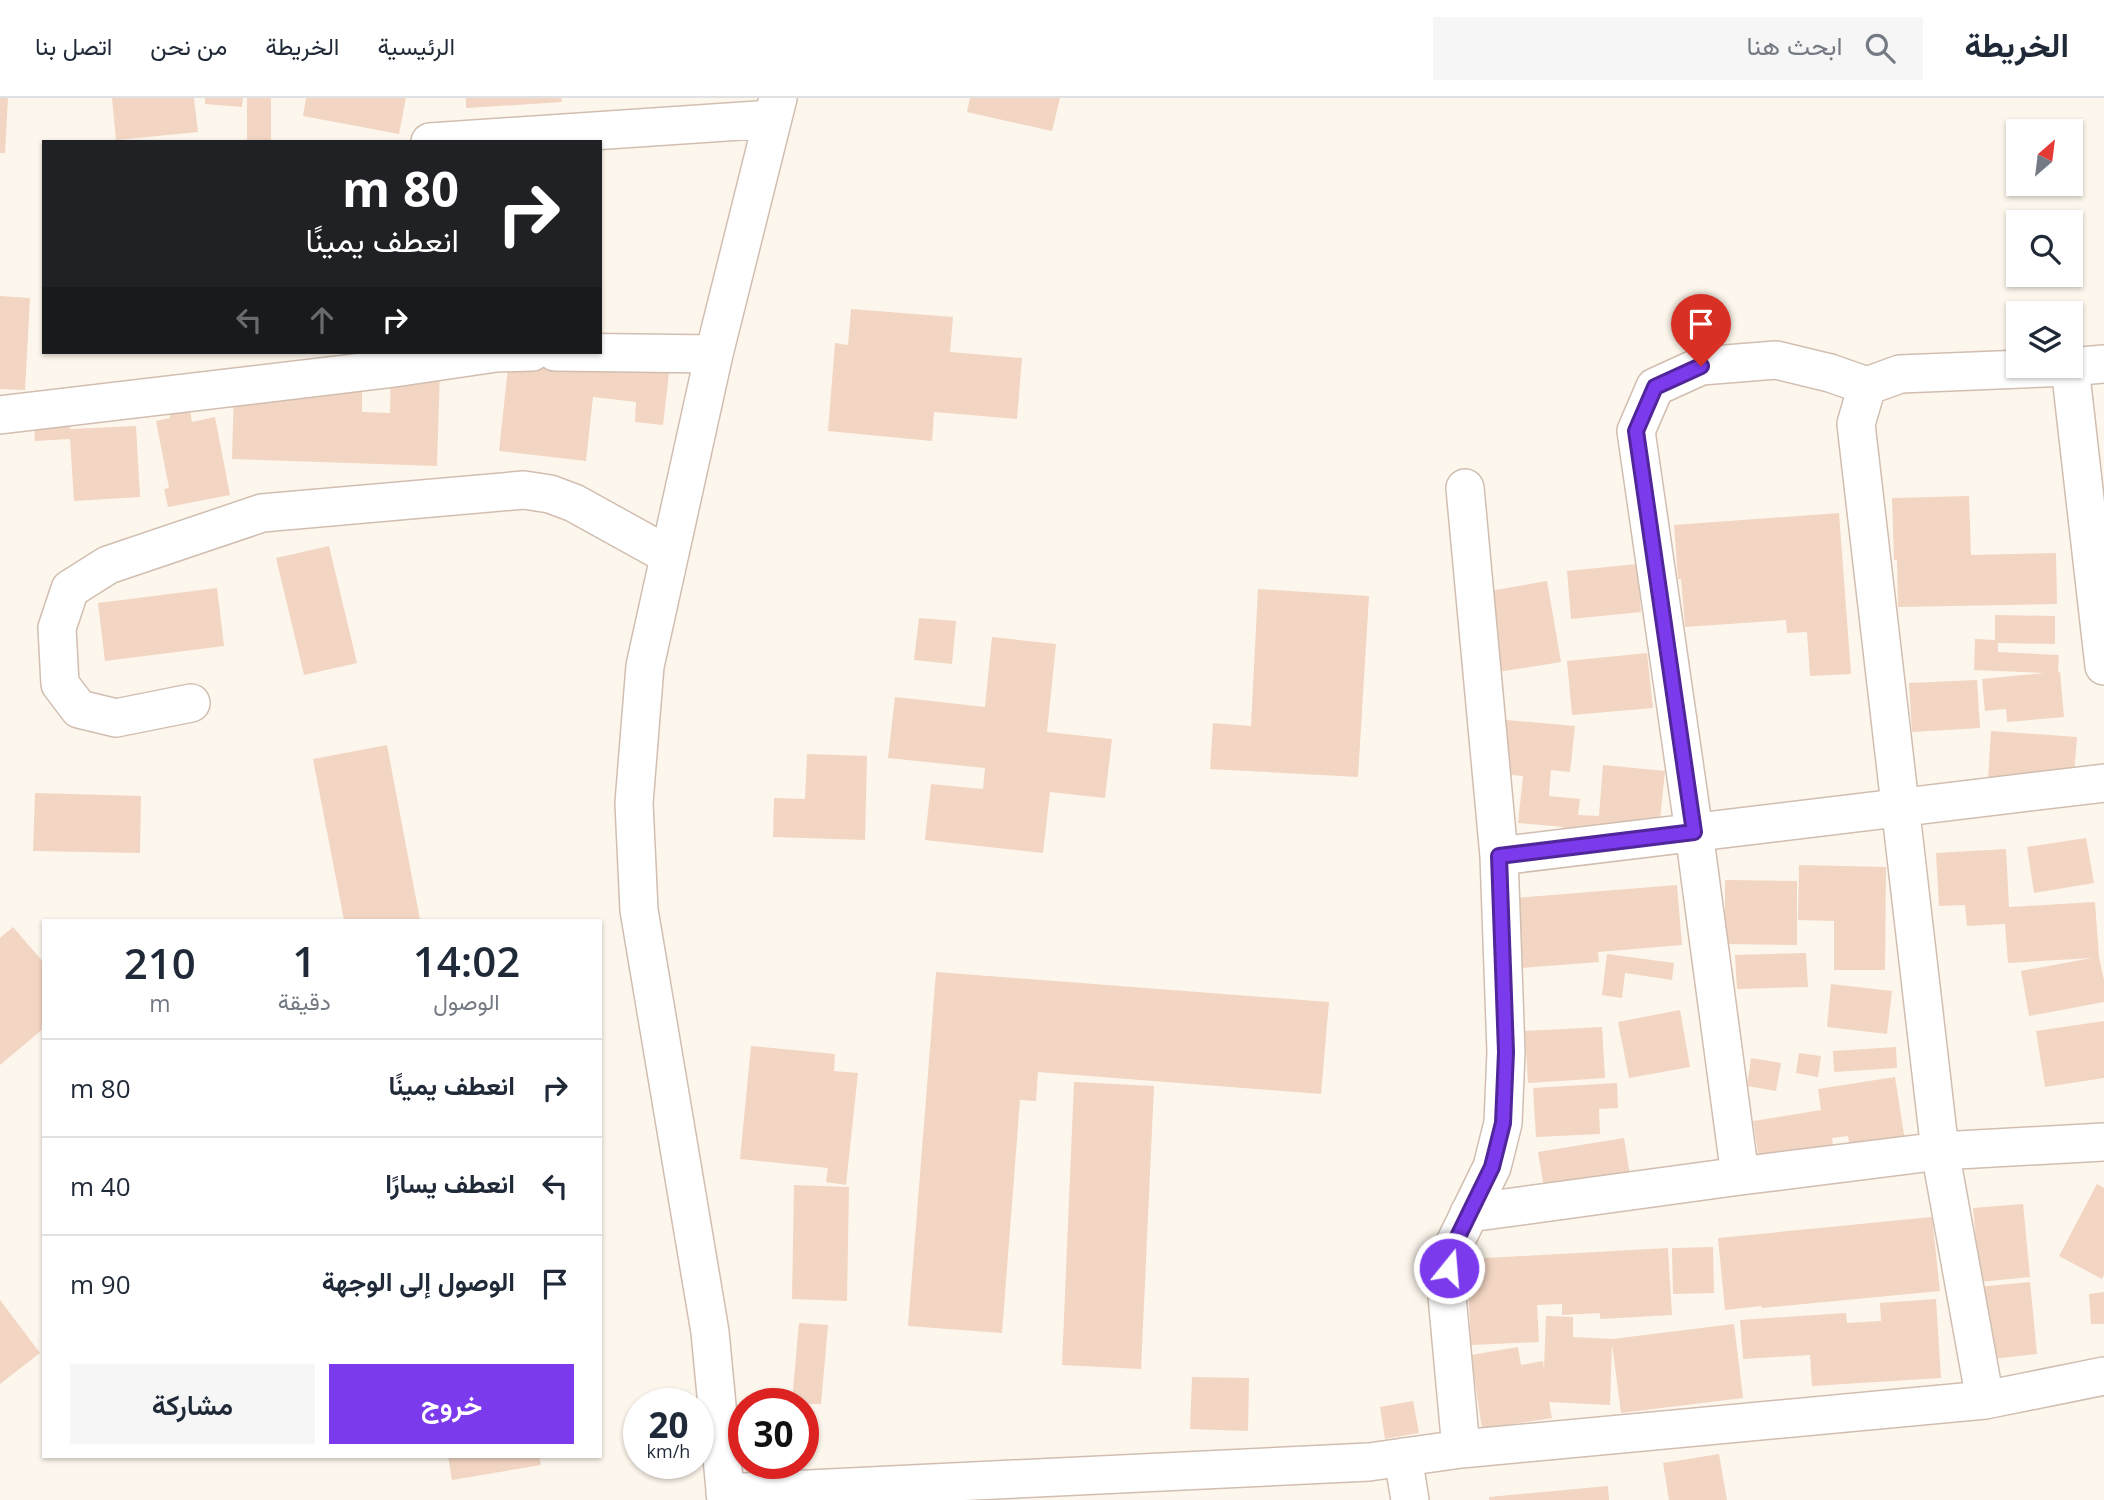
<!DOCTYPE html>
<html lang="ar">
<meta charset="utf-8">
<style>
body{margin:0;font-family:"Open Sans",Vazirmatn,sans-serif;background:#f6f6f7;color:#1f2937;direction:rtl;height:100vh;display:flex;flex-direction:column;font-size:26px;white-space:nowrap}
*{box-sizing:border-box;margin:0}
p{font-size:23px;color:#747a83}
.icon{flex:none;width:38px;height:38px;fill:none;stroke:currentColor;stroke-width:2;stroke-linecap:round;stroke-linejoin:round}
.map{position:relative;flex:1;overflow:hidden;direction:ltr}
.sheet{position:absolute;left:42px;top:821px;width:560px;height:539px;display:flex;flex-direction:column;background:#fff;border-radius:0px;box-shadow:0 2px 5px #0004;direction:rtl}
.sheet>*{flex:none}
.banner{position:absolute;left:42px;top:42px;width:560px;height:214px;border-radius:0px;box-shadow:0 2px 5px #0004;direction:rtl;background:#202124;color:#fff;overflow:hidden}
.needle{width:46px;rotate:28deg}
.tools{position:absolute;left:2006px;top:21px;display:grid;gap:14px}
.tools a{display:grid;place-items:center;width:77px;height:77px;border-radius:0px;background:#fff;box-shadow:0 2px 5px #0004;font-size:35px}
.speed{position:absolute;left:623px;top:1290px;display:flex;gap:14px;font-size:35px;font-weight:700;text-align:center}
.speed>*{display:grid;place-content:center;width:91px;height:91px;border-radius:50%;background:#fff;box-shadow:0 2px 5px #0004;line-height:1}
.speed small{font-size:18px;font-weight:400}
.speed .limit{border:10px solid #d22;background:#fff;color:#111}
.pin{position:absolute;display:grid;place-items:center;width:60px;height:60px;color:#fff;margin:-72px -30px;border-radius:50% 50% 50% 0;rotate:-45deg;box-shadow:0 0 7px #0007}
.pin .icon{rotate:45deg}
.me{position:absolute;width:77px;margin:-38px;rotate:17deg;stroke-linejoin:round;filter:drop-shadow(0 0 5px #0008)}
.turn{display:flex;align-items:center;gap:24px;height:147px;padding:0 28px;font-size:32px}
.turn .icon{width:91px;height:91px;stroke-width:2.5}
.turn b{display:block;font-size:49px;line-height:60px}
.lanes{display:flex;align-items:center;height:66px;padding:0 28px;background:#0003;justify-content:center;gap:35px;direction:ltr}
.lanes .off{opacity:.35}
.eta{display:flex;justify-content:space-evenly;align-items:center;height:119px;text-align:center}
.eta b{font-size:42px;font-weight:600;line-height:49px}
.button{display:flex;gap:14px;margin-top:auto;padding:14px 28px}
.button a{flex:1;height:80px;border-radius:0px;background:#7c3aed;color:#fff;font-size:28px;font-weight:600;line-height:80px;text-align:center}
.button a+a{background:#f6f6f7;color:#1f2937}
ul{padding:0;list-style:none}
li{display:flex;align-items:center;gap:21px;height:98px;padding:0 28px;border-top:2px solid #e0e1e3}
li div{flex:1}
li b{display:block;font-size:26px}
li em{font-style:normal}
header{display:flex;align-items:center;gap:42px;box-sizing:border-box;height:98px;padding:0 35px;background:#fff;border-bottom:2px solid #e0e1e3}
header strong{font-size:33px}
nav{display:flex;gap:38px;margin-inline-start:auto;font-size:24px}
.search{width:490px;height:63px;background:#f6f6f7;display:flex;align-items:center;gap:18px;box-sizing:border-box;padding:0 24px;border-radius:0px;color:#747a83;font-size:26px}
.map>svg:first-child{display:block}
.building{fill:#f3d5c3}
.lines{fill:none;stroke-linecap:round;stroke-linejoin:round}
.minor-casing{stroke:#d1beb0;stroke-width:40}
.minor{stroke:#fff;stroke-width:37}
.route-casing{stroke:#51269a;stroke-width:18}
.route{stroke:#7c3aed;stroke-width:12}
</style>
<header>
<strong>الخريطة</strong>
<div class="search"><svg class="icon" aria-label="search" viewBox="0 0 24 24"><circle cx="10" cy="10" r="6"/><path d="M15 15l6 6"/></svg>ابحث هنا</div>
<nav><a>الرئيسية</a><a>الخريطة</a><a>من نحن</a><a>اتصل بنا</a></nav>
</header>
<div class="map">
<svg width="2104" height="1402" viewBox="0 0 2104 1402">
<rect width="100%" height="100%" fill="#fdf6ec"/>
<path class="building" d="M0,0H8L5,55H0Z
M112,0H194L198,34L116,42Z
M205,0H243L242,9L205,6Z
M247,0H271V44H247Z
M306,0H406L399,36L303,18Z
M466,0H561L562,4L466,10Z
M970,0H1060L1052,33L967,14Z
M0,198L30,200L25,292L0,291Z
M851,211L953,219L950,254L1022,260L1017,321L934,314L932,343L828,333L835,245L848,247Z
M633,254L671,258L663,327L635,324L636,304L593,299L586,363L499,353L509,260L631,274Z
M391,270L440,271L437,368L232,361L234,290L362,294V314L390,315Z
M188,301L192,324L215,319L230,397L168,409L164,391L169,390L156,323L170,320L168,305Z
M68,310L70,331L136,328L140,399L74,403L70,341L35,343L33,312Z
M1969,398L1971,457L2056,455L2057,506L1898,509L1897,462H1894L1892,400Z
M1839,415L1851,576L1810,578L1807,534L1787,535L1786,522L1685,529L1681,481H1678L1674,427Z
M329,448L357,565L304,577L276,460Z
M1637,466L1641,514L1571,521L1567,473Z
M1547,483L1561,564L1480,577L1466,497Z
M217,490L224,548L105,563L98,505Z
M1258,491L1369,498L1358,679L1210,671L1213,625L1251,628Z
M1995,517L2055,518V546L1998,545V554L2059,557L2058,574H2060L2064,619L2007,624L2006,611L1985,613L1982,581L2044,575L1974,572L1975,541L1995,542Z
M919,520L956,523L952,566L914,562Z
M992,539L1056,546L1047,634L1112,641L1105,700L1050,694L1043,755L925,742L931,686L983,691L985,670L888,660L895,599L985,609Z
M1647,555L1653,610L1572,617L1567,563Z
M1977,582L1980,630L1912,634L1909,585Z
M1496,621L1575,628L1570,674L1551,672L1549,698L1580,701L1578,717L1599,718L1603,667L1665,673L1658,742L1562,733L1563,729L1518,725L1523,678L1491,675Z
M1991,633L2077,639L2072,703L1987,697Z
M387,647L420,822H344L313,661Z
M807,656L867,658L865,742L773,739L774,700L805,701Z
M35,695L141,698L140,755L33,753Z
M2086,740L2094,785L2034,795L2027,749Z
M2006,751L2009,809L2095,804L2099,859L2104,882V904L2029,918L2021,873L2092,860L2008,865L2005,826L1967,828L1965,807L1939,808L1936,755Z
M1799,767L1886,769L1885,872H1834V823L1798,822Z
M1725,782L1797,783V847L1725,846Z
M1677,787L1682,847L1598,854L1599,864L1522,870L1516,800Z
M13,829L44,865V930L0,967V840Z
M1806,855L1808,889L1737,891L1735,857Z
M1607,856L1674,865L1672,882L1625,875L1622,900L1602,897Z
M936,874L1329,904L1321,996L1038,974L1036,1003L1020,1002L1002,1235L908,1228Z
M1831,886L1892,893L1887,936L1827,929Z
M1680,912L1690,969L1629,980L1618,924Z
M2104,923V980L2045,989L2036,933Z
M1602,929L1605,980L1528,985L1525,933Z
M751,948L835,956L834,973L858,975L846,1087L826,1084L828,1070L740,1061Z
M1896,949L1897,970L1834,974L1833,953Z
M1799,955L1821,958L1818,979L1796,975Z
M1751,960L1781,965L1776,993L1747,988Z
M1895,979L1908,1062L1854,1070L1848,1038L1832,1040L1836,1069L1762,1080L1753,1023L1821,1012L1818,991Z
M1074,984L1154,988L1141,1271L1062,1267Z
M1617,985L1618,1010L1599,1011L1600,1036L1536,1039L1533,990Z
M1624,1040L1632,1089L1546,1102L1538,1054Z
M2097,1086L2104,1090V1177L2102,1181L2059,1158Z
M794,1087L849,1089L847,1203L792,1201Z
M2023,1106L2030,1179L1980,1184L1973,1110Z
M1932,1119L1940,1193L1762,1210L1761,1208L1725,1212L1718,1140Z
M1713,1149L1714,1195L1673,1196L1672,1150Z
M1668,1150L1672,1217L1600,1221V1215L1562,1217V1206L1537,1207L1539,1244L1471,1247L1467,1161Z
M2030,1184L2037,1256L1984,1262L1977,1189Z
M2104,1194V1226H2091L2089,1196Z
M1936,1201L1941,1280L1812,1288L1810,1257L1743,1261L1740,1222L1846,1215L1847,1225L1881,1223L1880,1205Z
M0,1202L40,1255L0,1286Z
M1546,1218L1573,1219V1239L1612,1241L1734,1226L1743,1300L1621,1315L1612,1246L1610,1307L1549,1304L1552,1320L1482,1331L1471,1257L1518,1249L1521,1267L1543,1263L1544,1271Z
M799,1225L828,1227L821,1306H775V1303H792Z
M1192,1279L1249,1280L1248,1333L1190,1331Z
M1413,1303L1419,1335L1385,1341L1380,1309Z
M1719,1356L1727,1402H1669L1663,1365Z
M448,1358H539L541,1367L452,1382Z
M1608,1388L1609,1402H1489V1399Z"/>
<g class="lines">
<defs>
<path id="minor" d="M430,44L772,21
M555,254L714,256
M2070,269L2104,568
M0,317L387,271L496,255L532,254
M191,605L116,620L79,611L60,586L57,530L70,491L108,467L262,415L524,392L550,396L574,405L668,457
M1499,758L2104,685
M1740,1078L1694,734L1636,333L1655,289L1701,268L1776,262L1830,275L1867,288
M1469,1115L1740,1078L1940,1053L2104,1044
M1985,1302L1940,1053L1856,326L1867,288L1900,276L2070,269L2104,266
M1461,1351L1446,1187L1451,1153L1492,1069L1503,1025L1506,954L1499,758L1465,390
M1403,1359L1410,1402
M725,1395L1369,1364L1461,1351L1985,1302L2104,1278
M726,1402L710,1234L639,812L634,705L645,568L714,256L778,0"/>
</defs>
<use href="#minor" class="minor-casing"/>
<use href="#minor" class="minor"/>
</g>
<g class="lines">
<defs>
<path id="route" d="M1449,1170L1451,1153L1492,1069L1503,1025L1506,954L1499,758L1694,734L1636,333L1655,289L1701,268"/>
</defs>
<use href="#route" class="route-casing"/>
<use href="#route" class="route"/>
</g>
</svg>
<div class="tools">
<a><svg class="needle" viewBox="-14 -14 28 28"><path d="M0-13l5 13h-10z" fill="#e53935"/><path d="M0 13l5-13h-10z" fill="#747a83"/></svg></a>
<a><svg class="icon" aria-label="search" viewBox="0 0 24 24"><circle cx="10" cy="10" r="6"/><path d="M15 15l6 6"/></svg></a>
<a><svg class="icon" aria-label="layers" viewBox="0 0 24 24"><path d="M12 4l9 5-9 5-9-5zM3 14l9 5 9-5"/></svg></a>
</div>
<div class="speed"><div>20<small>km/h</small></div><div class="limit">30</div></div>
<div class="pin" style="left:1701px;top:268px;background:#d93025"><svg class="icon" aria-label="arrive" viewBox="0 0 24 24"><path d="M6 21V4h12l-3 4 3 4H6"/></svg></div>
<svg class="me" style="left:1449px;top:1170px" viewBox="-20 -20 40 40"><circle r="17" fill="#7c3aed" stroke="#fff" stroke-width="3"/><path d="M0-11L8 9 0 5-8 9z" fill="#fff"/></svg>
<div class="banner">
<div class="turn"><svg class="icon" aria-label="right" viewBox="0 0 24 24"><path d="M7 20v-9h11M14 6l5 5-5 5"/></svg><div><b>80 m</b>انعطف يمينًا</div></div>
<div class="lanes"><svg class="icon off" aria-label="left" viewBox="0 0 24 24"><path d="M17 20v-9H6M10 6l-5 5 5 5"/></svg><svg class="icon off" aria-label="ahead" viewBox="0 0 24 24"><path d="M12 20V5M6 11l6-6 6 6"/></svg><svg class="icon" aria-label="right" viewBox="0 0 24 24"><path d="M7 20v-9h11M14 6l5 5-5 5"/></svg></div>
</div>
<section class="sheet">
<div class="eta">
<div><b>14:02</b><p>الوصول</p></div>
<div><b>1</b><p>دقيقة</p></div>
<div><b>210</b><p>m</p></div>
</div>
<ul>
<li><svg class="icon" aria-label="right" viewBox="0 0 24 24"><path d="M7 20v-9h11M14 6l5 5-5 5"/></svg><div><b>انعطف يمينًا</b></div><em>80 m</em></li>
<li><svg class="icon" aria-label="left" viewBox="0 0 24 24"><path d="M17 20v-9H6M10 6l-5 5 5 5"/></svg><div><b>انعطف يسارًا</b></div><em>40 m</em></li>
<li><svg class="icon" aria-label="arrive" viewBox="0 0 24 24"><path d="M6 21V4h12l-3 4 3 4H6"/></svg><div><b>الوصول إلى الوجهة</b></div><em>90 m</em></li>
</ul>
<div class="button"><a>خروج</a><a>مشاركة</a></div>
</section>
</div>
